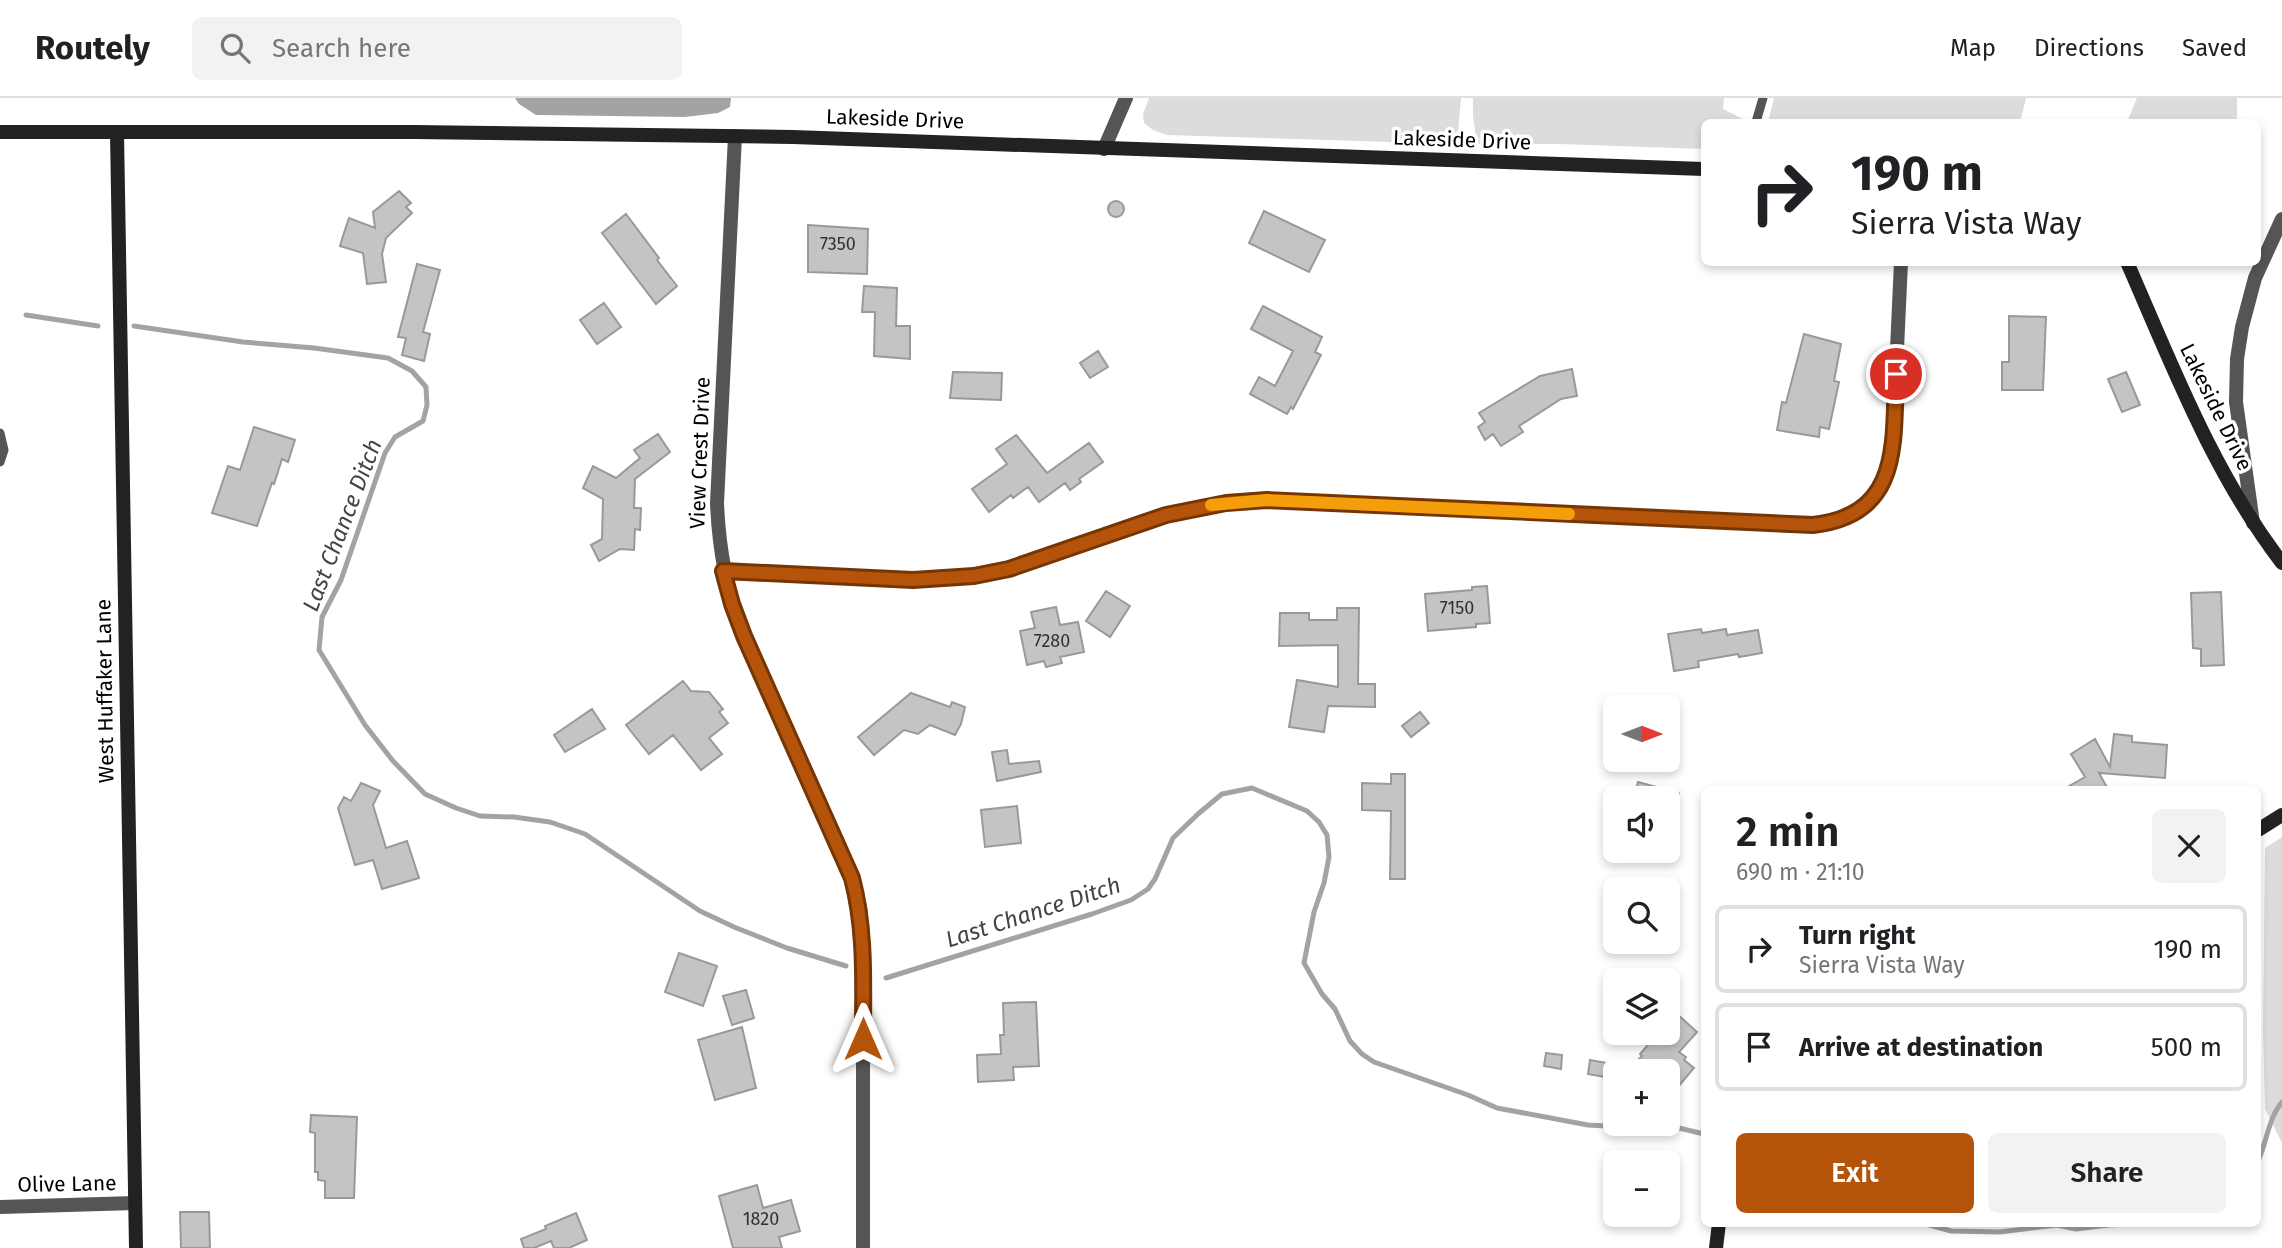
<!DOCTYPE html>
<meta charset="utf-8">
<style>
body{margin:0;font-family:"Fira Sans",sans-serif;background:#f2f2f2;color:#202124;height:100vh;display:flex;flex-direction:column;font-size:26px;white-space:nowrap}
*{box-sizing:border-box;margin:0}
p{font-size:23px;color:#757577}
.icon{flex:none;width:38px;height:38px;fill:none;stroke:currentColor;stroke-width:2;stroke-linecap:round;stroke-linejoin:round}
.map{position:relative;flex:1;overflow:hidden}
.sheet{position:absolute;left:1701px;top:688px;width:560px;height:441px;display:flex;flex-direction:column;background:#fff;border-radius:10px;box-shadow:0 4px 10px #0003}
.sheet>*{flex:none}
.banner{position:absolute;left:1701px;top:21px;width:560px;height:147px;border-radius:10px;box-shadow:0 4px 10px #0003;background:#fff;color:#202124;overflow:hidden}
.needle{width:46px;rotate:90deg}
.controls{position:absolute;left:1603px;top:597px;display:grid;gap:14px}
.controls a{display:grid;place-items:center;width:77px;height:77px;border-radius:10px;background:#fff;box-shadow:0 4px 10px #0003;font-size:35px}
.pin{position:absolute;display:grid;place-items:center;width:60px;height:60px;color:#fff;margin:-30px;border:4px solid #fff;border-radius:50%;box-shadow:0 2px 7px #0007}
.me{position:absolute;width:77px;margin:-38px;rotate:0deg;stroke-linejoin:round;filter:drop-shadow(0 0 5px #0008)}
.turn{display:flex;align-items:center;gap:24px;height:147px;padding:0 35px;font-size:32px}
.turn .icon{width:91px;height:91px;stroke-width:2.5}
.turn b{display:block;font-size:49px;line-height:60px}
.round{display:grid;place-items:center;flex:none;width:74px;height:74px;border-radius:10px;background:#f2f2f2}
.overview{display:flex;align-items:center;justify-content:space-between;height:119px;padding:0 35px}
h1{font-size:42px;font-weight:600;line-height:52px}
.button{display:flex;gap:14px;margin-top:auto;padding:14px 35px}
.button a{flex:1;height:80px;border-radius:10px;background:#b45309;color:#fff;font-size:28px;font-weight:600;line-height:80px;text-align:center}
.button a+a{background:#f2f2f2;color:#202124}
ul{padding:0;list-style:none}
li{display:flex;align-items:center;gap:21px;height:88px;margin:0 14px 10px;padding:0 21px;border:4px solid #e0e0e0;border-radius:10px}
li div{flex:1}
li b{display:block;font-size:26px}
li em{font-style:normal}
header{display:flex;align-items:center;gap:42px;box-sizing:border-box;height:98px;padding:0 35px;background:#fff;border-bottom:2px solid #e0e0e0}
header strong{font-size:33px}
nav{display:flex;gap:38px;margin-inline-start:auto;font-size:24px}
.search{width:490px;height:63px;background:#f2f2f2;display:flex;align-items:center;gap:18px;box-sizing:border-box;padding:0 24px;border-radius:10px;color:#757577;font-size:26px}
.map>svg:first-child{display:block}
.green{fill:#dcdcdc}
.water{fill:#a3a3a3}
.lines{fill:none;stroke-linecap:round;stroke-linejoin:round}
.stream{stroke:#a3a3a3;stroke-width:5}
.building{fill:#c4c4c4;stroke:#999;stroke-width:2}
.lane{stroke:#555;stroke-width:9}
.street{stroke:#555;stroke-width:14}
.secondary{stroke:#222;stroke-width:14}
.route-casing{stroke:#753606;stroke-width:18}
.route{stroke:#b45309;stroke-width:12}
.slow{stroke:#f59e0b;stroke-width:12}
.labels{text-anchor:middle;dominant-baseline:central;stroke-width:7;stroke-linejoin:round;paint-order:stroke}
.number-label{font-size:18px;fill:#313131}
.street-label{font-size:21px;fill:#000;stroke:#fff}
.water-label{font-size:23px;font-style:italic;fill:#444;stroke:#fff}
</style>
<header>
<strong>Routely</strong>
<div class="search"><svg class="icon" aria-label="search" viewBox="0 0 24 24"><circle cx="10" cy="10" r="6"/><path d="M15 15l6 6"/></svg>Search here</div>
<nav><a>Map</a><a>Directions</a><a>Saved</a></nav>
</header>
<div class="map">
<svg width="2282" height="1150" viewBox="0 0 2282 1150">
<rect width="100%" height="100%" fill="#fff"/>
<path class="green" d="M1149,0H1461L1457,46L1167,37L1153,32L1144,25L1143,16Z
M1473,0H1724L1723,11L1743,21V24H1704V51L1559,46H1477L1473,18Z
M1774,0H2026L2020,24H1768Z
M2137,0H2237V24H2127Z
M2282,739V1045L2265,1011L2263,932L2265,750Z"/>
<path class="water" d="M515,0H731L730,9L718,15L685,19L536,17L519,6Z"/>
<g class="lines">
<path class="stream" d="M26,217L98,228
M134,228L243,244L314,250L388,260L412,273L426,289L427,307L423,323L395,339L385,355L341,482L322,519L319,552L365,627L393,663L425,696L456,710L480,718L514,719L550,724L585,736L700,813L734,829L787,850L846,868
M886,880L1092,816L1131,802L1148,791L1155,781L1173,740L1198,716L1222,696L1252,690L1307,713L1319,724L1327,737L1329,759L1324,785L1314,814L1304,865L1322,896L1335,911L1350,943L1362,956L1374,964L1468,997L1497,1010L1588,1027L1606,1028L1624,1026
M1662,1026L1704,1036
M2258,1063C2267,1044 2268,1021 2282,1004
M1922,1125L1951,1133L2000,1134L2057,1127L2076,1131L2108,1127L2148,1125"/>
</g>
<path class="building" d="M399,93L411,105L406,109L412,115L386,140L382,156L386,184L367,186L363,155L340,148L343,138L349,120L375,130L373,114Z
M1108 111a8 8 0 1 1 16 0a8 8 0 1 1-16 0Z
M1264,113L1325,142L1309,174L1249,145Z
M626,116L659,160L657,162L677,188L656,206L602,135Z
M808,127L868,131L867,176L808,174Z
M417,166L440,172L423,234L430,236L424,263L402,257L406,240L398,239Z
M864,188L897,190L896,228H910V261L874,258L875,214H862Z
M604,205L621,229L597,246L580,222Z
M1263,208L1322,239L1315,254L1321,257L1293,311L1291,309L1287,316L1250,296L1259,279L1275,288L1293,253L1251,231Z
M2009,218L2046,219L2043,292H2002V264H2009Z
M1804,236L1841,246L1834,283L1839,284L1829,331L1820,329L1819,339L1777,332L1782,304L1786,305Z
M1098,253L1108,269L1090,280L1080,265Z
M1572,271L1577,298L1561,301L1519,328L1523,334L1501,348L1493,336L1485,342L1478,329L1485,324L1479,315L1540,278Z
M953,274L1002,275L1001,302L950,300Z
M2126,274L2140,307L2122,314L2108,281Z
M254,329L295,342L288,364L282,361L274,386L272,385L257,428L212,415L228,368L240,372Z
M658,336L670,354L635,381L634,410H641L640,432L635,431L634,452L620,451L599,463L591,447L602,441L603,401L583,390L593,368L616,380L640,360L634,352Z
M1016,337L1047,375L1089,345L1103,364L1079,381L1081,384L1070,392L1065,385L1039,404L1028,389L1013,400L1011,397L989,414L972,391L1007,366L996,351Z
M1487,488L1490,525L1476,526V529L1428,533L1425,496L1472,492V489Z
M1106,493L1130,508L1110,539L1086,523Z
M2221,494L2224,567L2201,568V551L2193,550L2191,495Z
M1056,509L1060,527L1078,524L1084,554L1060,559L1062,565L1046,569L1044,563L1027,567L1020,533L1035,530L1031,514Z
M1337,510H1359L1358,586H1375V609L1328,608L1324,634L1289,629L1297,582L1338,589V547L1279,548L1280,515H1309V522H1337Z
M1701,531L1702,535L1726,531L1727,537L1758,532L1762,555L1739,559L1738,556L1698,563L1699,569L1674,573L1668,536Z
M683,583L691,593L709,594L723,611L719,614L728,625L709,640L722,656L701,672L673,637L649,656L626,627Z
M911,595L950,609L952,604L965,609L961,626L955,637L930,627L918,636L904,632L874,657L858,639Z
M592,611L605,631L565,654L554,637Z
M1420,614L1429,625L1411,639L1402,628Z
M2114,636L2132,638V644L2167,647L2165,680L2099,675L2108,691H2064L2085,679L2071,656L2095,641L2110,669Z
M1007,652L1009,666L1039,663L1041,674L997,683L992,654Z
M1391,676H1405V781H1390L1391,713L1362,712V685L1391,686Z
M1638,684L1679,695V700H1634Z
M361,685L380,693L373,707L386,750L407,743L419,780L382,791L373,762L355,767L338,710L344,699L351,703Z
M1017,708L1021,745L985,749L981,712Z
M679,855L717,868L703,908L665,894Z
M746,892L754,920L732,927L723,898Z
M1036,904L1039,968L1013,969L1014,982L978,984L977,957L1001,956L1000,937H1004L1003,905Z
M1676,915L1697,934L1679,954L1686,959L1684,962L1694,970L1677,990L1668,982V973H1644L1635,965L1642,958L1640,956L1659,934H1668V924Z
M742,929L756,990L715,1002L698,942Z
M1546,955L1562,957L1561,971L1544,968Z
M1590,962L1607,965L1605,979L1588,976Z
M311,1017L357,1019L354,1100H325V1083L318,1082V1074H315V1035L310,1034Z
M757,1087L763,1110L791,1102L800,1133L779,1139L782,1150H733L719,1098Z
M180,1114H209L210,1150H181Z
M576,1115L587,1142L569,1150H554L551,1143L534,1150H524L521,1141L546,1131L545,1128Z"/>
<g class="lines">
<path class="lane" d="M1756,24L1763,0
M0,335L4,352L0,364"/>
<path class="street" d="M735,38L717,405C719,454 727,493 744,539L852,780L860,809L863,841V1150
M1104,51L1126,0
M2253,425L2236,304L2237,261L2242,229L2255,180L2282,121
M723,473L913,482L974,478L1009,471L1146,422L1185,412L1226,405L1267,403L1813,427C1857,422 1880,402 1892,360L1901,164
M0,1109L135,1105"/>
<path class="secondary" d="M0,34H414L793,39L1704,71
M117,35L136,1150
M2127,164C2172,267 2213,375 2282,465
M2258,732L2282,717
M1716,1150L1719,1125"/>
</g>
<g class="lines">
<defs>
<path id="route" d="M863,941C863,886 866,833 852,780L744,538L732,506L723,473L913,482L974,478L1009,471L1166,417L1226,405L1267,402L1813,427C1902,417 1893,345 1896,276"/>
</defs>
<use href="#route" class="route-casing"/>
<use href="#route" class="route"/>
<path class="slow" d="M1211,407L1267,402L1569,416"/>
</g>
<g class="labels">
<g class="number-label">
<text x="838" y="146">7350</text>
<text x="1457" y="510">7150</text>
<text x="1052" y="543">7280</text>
<text x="761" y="1121">1820</text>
</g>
<g class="street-label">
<text transform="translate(895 21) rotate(2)">Lakeside Drive</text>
<text transform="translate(1462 42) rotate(2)">Lakeside Drive</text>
<text transform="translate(2216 309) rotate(64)">Lakeside Drive</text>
<text transform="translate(700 355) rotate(-88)">View Crest Drive</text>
<text transform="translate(105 593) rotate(-91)">West Huffaker Lane</text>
<text transform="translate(67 1086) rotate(-1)">Olive Lane</text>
</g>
<g class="water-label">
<text transform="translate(342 427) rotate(-69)">Last Chance Ditch</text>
<text transform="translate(1033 814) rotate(-18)">Last Chance Ditch</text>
</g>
</g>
</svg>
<div class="controls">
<a><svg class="needle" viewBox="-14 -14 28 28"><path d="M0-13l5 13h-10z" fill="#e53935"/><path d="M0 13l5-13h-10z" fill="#757577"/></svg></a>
<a><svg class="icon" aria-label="sound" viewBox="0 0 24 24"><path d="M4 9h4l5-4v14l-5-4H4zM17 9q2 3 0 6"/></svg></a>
<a><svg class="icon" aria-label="search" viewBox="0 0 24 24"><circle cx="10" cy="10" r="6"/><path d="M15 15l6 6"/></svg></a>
<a><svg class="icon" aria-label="layers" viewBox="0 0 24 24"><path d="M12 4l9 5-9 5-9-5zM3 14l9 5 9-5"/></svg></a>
<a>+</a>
<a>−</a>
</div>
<div class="pin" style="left:1896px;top:276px;background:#d93025"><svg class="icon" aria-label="arrive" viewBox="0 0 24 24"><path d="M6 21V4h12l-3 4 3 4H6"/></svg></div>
<svg class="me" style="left:863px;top:941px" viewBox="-20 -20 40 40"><path d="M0-17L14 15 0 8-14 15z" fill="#b45309" stroke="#fff" stroke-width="4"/></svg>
<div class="banner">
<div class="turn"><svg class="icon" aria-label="right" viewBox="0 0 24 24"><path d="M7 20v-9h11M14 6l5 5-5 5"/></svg><div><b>190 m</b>Sierra Vista Way</div></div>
</div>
<section class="sheet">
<div class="overview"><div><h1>2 min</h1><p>690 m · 21:10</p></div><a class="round"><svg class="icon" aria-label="close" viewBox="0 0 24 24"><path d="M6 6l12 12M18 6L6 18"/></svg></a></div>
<ul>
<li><svg class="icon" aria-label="right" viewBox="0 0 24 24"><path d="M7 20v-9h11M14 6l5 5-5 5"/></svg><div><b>Turn right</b><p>Sierra Vista Way</p></div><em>190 m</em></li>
<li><svg class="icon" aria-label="arrive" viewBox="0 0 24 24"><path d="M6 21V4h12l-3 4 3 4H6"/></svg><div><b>Arrive at destination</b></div><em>500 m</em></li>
</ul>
<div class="button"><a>Exit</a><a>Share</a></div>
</section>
</div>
